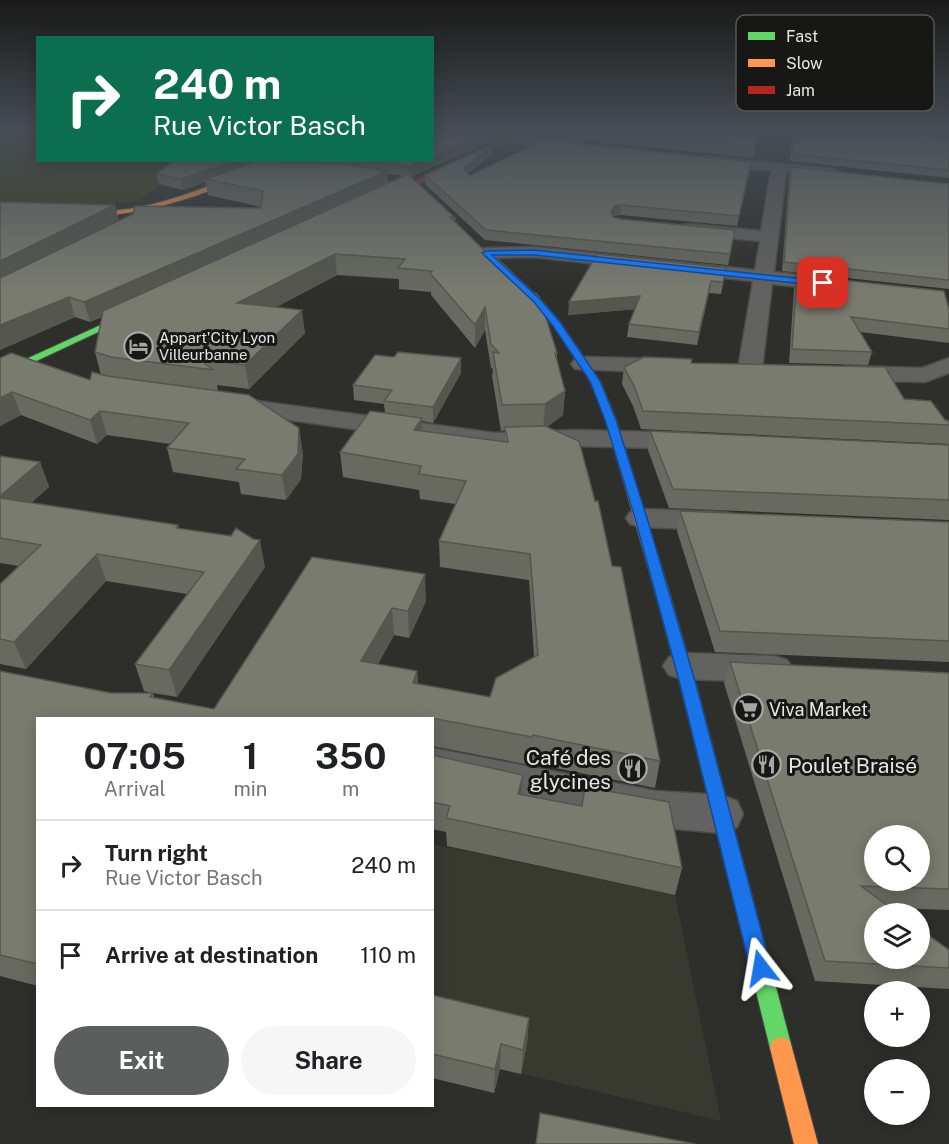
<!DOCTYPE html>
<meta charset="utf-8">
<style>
body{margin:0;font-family:"Public Sans",sans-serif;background:#f6f6f6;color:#202124;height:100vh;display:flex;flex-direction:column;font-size:22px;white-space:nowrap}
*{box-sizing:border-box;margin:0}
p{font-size:20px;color:#757577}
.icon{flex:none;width:33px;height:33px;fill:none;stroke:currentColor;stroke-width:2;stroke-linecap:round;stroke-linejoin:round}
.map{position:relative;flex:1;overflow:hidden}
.sheet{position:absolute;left:36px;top:717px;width:398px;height:390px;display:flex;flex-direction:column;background:#fff;border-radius:0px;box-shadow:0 3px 15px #0003}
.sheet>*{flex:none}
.hud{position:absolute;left:36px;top:36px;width:398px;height:126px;border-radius:0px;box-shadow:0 3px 15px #0003;background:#0b6e4f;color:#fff;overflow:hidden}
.tools{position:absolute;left:864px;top:825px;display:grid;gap:12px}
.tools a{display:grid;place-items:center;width:66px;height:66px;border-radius:50%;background:#fff;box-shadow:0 3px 15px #0003;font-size:30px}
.pin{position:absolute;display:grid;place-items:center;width:51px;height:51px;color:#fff;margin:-26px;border-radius:12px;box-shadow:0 3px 9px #0006}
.me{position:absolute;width:66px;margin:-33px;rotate:346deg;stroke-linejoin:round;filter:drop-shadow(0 0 4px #0008)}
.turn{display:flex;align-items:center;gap:21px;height:126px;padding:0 18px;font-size:27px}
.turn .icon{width:78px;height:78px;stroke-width:2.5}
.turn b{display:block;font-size:42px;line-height:51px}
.eta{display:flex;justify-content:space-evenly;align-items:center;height:102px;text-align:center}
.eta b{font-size:36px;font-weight:700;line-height:42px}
.button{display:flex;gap:12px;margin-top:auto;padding:12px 18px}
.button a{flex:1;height:69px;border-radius:36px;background:#5c5d5d;color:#fff;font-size:24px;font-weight:700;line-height:69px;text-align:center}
.button a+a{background:#f6f6f6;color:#202124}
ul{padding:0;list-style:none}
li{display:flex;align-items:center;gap:18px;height:90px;padding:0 18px;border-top:2px solid #e0e0e0}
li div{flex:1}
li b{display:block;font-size:22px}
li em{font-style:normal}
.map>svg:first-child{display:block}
.built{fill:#383a30}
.green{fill:#3c4018}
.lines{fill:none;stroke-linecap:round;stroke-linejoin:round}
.street-casing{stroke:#4c4d4a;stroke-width:3}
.fast-casing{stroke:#4c4d4a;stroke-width:2}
.slow-casing{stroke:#4c4d4a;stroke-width:2}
.jam-casing{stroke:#4c4d4a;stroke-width:2}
.street{fill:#626260;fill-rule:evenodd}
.fast{fill:#63d668;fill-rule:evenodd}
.slow{fill:#ff974d;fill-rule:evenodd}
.jam{fill:#b3261e;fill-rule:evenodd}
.wall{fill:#686a5f;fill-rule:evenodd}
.shaded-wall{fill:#55564e}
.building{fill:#797b6f;stroke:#55564e;stroke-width:1.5;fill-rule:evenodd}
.route{fill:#1a73e8;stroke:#114b97;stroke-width:1.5}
.labels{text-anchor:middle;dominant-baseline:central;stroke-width:6;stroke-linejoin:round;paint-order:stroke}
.far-poi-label{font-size:15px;fill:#e6e7e3;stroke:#171815;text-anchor:start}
.poi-label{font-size:18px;fill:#e6e7e3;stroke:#171815;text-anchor:start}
.near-poi-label{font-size:21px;fill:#e6e7e3;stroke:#171815;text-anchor:end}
.key{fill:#171815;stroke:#555653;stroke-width:1.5}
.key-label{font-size:16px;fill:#e6e7e3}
</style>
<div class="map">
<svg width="949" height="1144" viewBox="0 0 949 1144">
<rect width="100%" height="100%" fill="#2e2f2b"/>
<path class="built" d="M432,844L675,895L721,1121L432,1052Z"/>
<path class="green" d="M0,130H37L38,160L191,161L139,201L92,206L0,203Z
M554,130H577L658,141L644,150L536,139Z"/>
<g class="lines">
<defs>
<path id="street" d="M510,135L583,143L590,147L583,151L505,142L503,139L505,136Z
M706,156L834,169L841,173L834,177L786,172L774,272L839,279L846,281L849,285L846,289L839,291L772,284L762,369L758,374L750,376L742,374L738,369L753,281L534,257L486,258L480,257L477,253L480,249L486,248L534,247L755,270L760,241L690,234L684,233L681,229L684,225L690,224L761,231L771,171L701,163L699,160Z
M583,357L674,359L682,361L686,366L682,371L674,373L575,369L571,364L575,359Z
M949,358V373L925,382L846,380L838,378L834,373L838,368L846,366L922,368Z
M228,397L495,433L575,430L693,433L703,435L706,441L703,447L693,449L575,446L495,449L219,410L215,405L219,400Z
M641,509L723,512L734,514L738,521L734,528L723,530L641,527L630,524L626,518L630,512Z
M682,653L774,656L787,660L793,669L787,678L774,682L682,679L669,675L663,666L669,657Z
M432,748L656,791L721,795L737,801L743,814L737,827L721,833L656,827L432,782Z"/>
<path id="fast" d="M138,308L145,310L0,378V371Z
M661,584L668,588L697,688L792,1048L789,1056L781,1059L773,1056L770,1048L681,688L654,588Z"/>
<path id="slow" d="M250,172L252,175C215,189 177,204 138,211C92,220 46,218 0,216V212C51,214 103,216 153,204C186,196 217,182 250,172Z
M483,251H489L540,299L560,322L600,381L616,420L668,588L666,591L661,592L654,588L606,420L590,381L554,326L534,303L483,255Z
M781,1037L789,1040L792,1048L818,1144H794L770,1048L773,1040Z"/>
<path id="jam" d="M524,130H531L378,203L373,202Z"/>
</defs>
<use href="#street" class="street-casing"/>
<use href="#fast" class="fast-casing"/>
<use href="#slow" class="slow-casing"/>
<use href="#jam" class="jam-casing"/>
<use href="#street" class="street"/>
<use href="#fast" class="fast"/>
<use href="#slow" class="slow"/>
<use href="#jam" class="jam"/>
</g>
<path class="wall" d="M516,130L410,177L455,218L456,223L557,353V359L565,391L563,415L547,427L612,566L660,761L655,788L531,763L530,765L432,746V718H38V986L0,976V671L111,693H153L144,691L135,664L187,594L106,581L26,669L0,664V584L19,566L0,563V456L40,462L49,487L31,503L178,525L179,528L265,567L177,697L153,693L154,697L214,709L312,557L426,601L409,638L394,635L378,664L417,671L418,684L490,697L534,657L529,580L440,567L439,541L455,504L420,499L419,490L343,477L340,452L385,413L384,404L354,400L353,385L461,373L433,423L422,421V431L505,442V430L501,431L492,376L493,369L491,368L485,330L475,348L431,295V292L399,289V279L337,275L276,307L305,333L249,389L217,385L218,391L303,453L301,479L286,500L241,494L239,482L173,472L167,448L171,444L107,435L97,444L21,415L0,426V358L90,380L101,375L95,352L102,317L90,322L75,317L0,350V202L115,205L119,221L261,208V207L208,195L205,182L183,190L159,184L156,174L257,161L274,162V160H432ZM387,174L404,176L388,184Z
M564,130H759L753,158L563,138Z
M793,130H870L949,138V178L790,161Z
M925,130H949V133Z
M493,144V153L468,174L469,176L750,171L737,226L620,215L614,216L613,217L733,241L728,265L485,240L425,184V175Z
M791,167L949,184V289L782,271L789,175Z
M597,254L724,280L721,294L709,293L697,345L627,337L629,324L635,309L568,315Z
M797,275L949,309V343L860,332L872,352L868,365L789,363L794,288Z
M692,363L904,399L949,421V444L641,429L633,406L622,384L624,367Z
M650,431L949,445V520L669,508L648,450Z
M680,511L949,522V662L715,652L677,531Z
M730,662L949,673V910L891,908L949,950V989L815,981L724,683Z
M432,755L523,775L522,795L682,868L675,895L447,846L446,832L432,829Z
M432,995L529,1018L527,1043L521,1074L500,1069L494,1093L432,1078Z"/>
<path class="shaded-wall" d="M495,130H516L409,177L408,167L424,160H432V157Z
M493,144V153L464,177V168Z
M238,160H258L252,166L205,179V182L183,190L181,179Z
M387,171L388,187L90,322L84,302Z
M115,205L119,223L0,283V261Z
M621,205L620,215L614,216L610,221L611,211L615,206Z
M335,254L337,275L241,326L237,303Z
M711,281L709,293L697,345L699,332Z
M640,296L638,309L568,315L569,302Z
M69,297L75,317L0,350V325Z
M485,307V330L475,348V325Z
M302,310L305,333L249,389L245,365Z
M461,358V373L433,423V407Z
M565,391L563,415L543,430L545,404Z
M12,392L21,415L0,426V398Z
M100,411L107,435L97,444L90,420Z
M422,418L423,441L414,430Z
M299,428L303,453L301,479L286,500L282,475Z
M40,462L49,487L8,523L0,504V496Z
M260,540L265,567L177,697L169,670Z
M97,554L106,581L26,669L14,642Z
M425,574L426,601L409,638L408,611Z
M392,608L394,635L364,688L361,661Z
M417,671L419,699L413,683Z
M523,775L521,802L518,794Z
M529,1018L527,1043L521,1074L523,1050Z
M501,1044L500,1069L494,1093L495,1069Z"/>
<path class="building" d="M432,130H495L432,157Z
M587,130H759L755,147Z
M793,130H870L949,138V170L792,154Z
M543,140L751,162L739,216L621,205L615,206L611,211L613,217L621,219L735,230L730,254L486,230L425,175L493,144L464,168L469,176Z
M175,160H238L181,179L156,174Z
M367,160H424L408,167Z
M257,161L348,164L387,171L84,302L69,297L0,325V278L133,214L135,206L261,208L263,191L205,179Z
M791,167L949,184V280L784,262Z
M408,174L455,218L450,217L529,294L536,293L540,298L557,353H555L565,391L545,404L502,405L493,352L499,353L491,344L485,307L475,325L430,273L432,271L398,268L405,259L335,254L237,303L302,310L245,365L198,359L214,370L111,357L95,352L103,311Z
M0,202L115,205L0,261Z
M597,254L726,268L723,282L711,281L699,332L629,324L640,296L569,302Z
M797,275L944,291L949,309V329L851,317L872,352L792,349Z
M398,352L461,358L433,407L384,401L392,390L353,385L375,355L394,357Z
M11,353L90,380L92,372L107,376L249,395L299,428L298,454L282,475L236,469L245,459L167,448L189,423L100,411L90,420L12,392L0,398V358Z
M644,357L692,359L691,363L885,367L904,399L931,401L945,420L949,421V425L643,411L635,388L624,367Z
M370,411L422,418L414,430L508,442L505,427L545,426L579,441L595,501H598L612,566L621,567L660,761L533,735L532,737L431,718H38V963L37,964L0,955V671L111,693H153L150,697L214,709L312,557L425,574L408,611L392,608L361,661L417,671L413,683L490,697L496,678L538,655L530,554L439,541L466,481L419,474L421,466L340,452Z
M650,431L949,445V500L673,489Z
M0,456L40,462L0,496Z
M0,498L178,525L176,528L231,536L236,528L253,539L260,540L169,670L135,664L204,572L97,554L14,642L0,639V584L41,545L0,538Z
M680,511L949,522V641L720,631Z
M730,662L949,673V889L861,886L899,914H874V958H920V929L949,950V968L825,961ZM874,836H920V880H874Z
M432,755L523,775L518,794L582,806L585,787L669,802L682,868L446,818L450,806L432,802Z
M432,995L529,1018L523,1050L501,1044L495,1069L432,1054Z
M540,1113L695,1144H536Z"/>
<linearGradient id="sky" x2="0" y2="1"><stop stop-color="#191a18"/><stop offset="0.45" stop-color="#464d55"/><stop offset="1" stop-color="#464d55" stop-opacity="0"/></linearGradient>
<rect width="949" height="291" fill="url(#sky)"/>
<path class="route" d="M534,250L823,281L827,283L823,286L534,255H492L540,299L560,322L600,381L616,420L647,518L697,688L771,968L768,975L761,978L753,975L750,968L681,688L635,518L605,420L590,381L553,326L534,302L482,253L486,251Z"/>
<defs>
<symbol id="hotel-ring" viewBox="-11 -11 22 22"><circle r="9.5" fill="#171815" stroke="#a6a7a3" stroke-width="1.5"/><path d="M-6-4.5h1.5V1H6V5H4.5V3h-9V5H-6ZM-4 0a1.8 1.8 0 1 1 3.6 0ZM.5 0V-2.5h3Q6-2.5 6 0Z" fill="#a6a7a3"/></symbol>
<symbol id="supermarket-ring" viewBox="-11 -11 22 22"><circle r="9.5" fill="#171815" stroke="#a6a7a3" stroke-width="1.5"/><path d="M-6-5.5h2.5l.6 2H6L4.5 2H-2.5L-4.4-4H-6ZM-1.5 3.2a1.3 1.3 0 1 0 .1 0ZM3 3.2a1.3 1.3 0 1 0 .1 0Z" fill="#a6a7a3"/></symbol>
<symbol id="restaurant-ring" viewBox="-11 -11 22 22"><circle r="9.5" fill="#171815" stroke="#a6a7a3" stroke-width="1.5"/><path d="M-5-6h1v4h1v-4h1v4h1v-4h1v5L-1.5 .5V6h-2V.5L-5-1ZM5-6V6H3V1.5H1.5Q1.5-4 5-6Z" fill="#a6a7a3"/></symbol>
</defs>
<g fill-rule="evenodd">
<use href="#hotel-ring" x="122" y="330" width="33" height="33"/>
<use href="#supermarket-ring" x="732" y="692" width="33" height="33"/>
<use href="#restaurant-ring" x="750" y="748" width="33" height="33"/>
<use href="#restaurant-ring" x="616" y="752" width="33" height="33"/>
</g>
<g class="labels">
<g class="far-poi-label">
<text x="159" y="337">Appart'City Lyon<tspan x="159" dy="17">Villeurbanne</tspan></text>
</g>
<g class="poi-label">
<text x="769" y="709">Viva Market</text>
</g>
<g class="near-poi-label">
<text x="611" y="757">Café des<tspan x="611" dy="24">glycines</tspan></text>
<text x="788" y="765" text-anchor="start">Poulet Braisé</text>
</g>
</g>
<rect x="736" y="15" width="198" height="96" rx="9" class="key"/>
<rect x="748" y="32" width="27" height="8" fill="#63d668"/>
<rect x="748" y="59" width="27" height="8" fill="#ff974d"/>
<rect x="748" y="86" width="27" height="8" fill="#b3261e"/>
<g class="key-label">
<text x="786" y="42">Fast</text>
<text x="786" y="69">Slow</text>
<text x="786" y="96">Jam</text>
</g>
</svg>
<div class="tools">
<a><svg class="icon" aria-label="search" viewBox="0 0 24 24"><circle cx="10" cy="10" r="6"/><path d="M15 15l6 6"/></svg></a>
<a><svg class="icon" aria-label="layers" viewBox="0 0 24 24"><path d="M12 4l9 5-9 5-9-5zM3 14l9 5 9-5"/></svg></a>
<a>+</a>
<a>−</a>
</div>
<div class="pin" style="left:823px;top:283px;background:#d93025"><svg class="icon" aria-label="arrive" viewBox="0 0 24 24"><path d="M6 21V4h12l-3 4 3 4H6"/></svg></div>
<svg class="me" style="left:761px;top:968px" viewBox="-20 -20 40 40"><path d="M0-17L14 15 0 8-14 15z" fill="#1a73e8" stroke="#fff" stroke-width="4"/></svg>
<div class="hud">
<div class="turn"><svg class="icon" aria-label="right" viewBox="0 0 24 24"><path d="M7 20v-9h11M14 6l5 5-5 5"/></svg><div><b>240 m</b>Rue Victor Basch</div></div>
</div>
<section class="sheet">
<div class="eta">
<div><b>07:05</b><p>Arrival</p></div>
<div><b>1</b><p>min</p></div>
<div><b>350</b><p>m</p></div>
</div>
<ul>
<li><svg class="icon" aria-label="right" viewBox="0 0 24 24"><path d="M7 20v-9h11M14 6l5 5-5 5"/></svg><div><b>Turn right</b><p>Rue Victor Basch</p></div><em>240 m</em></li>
<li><svg class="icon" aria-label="arrive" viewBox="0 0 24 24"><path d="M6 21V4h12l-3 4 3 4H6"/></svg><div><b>Arrive at destination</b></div><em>110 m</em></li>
</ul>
<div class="button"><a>Exit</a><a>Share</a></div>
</section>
</div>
